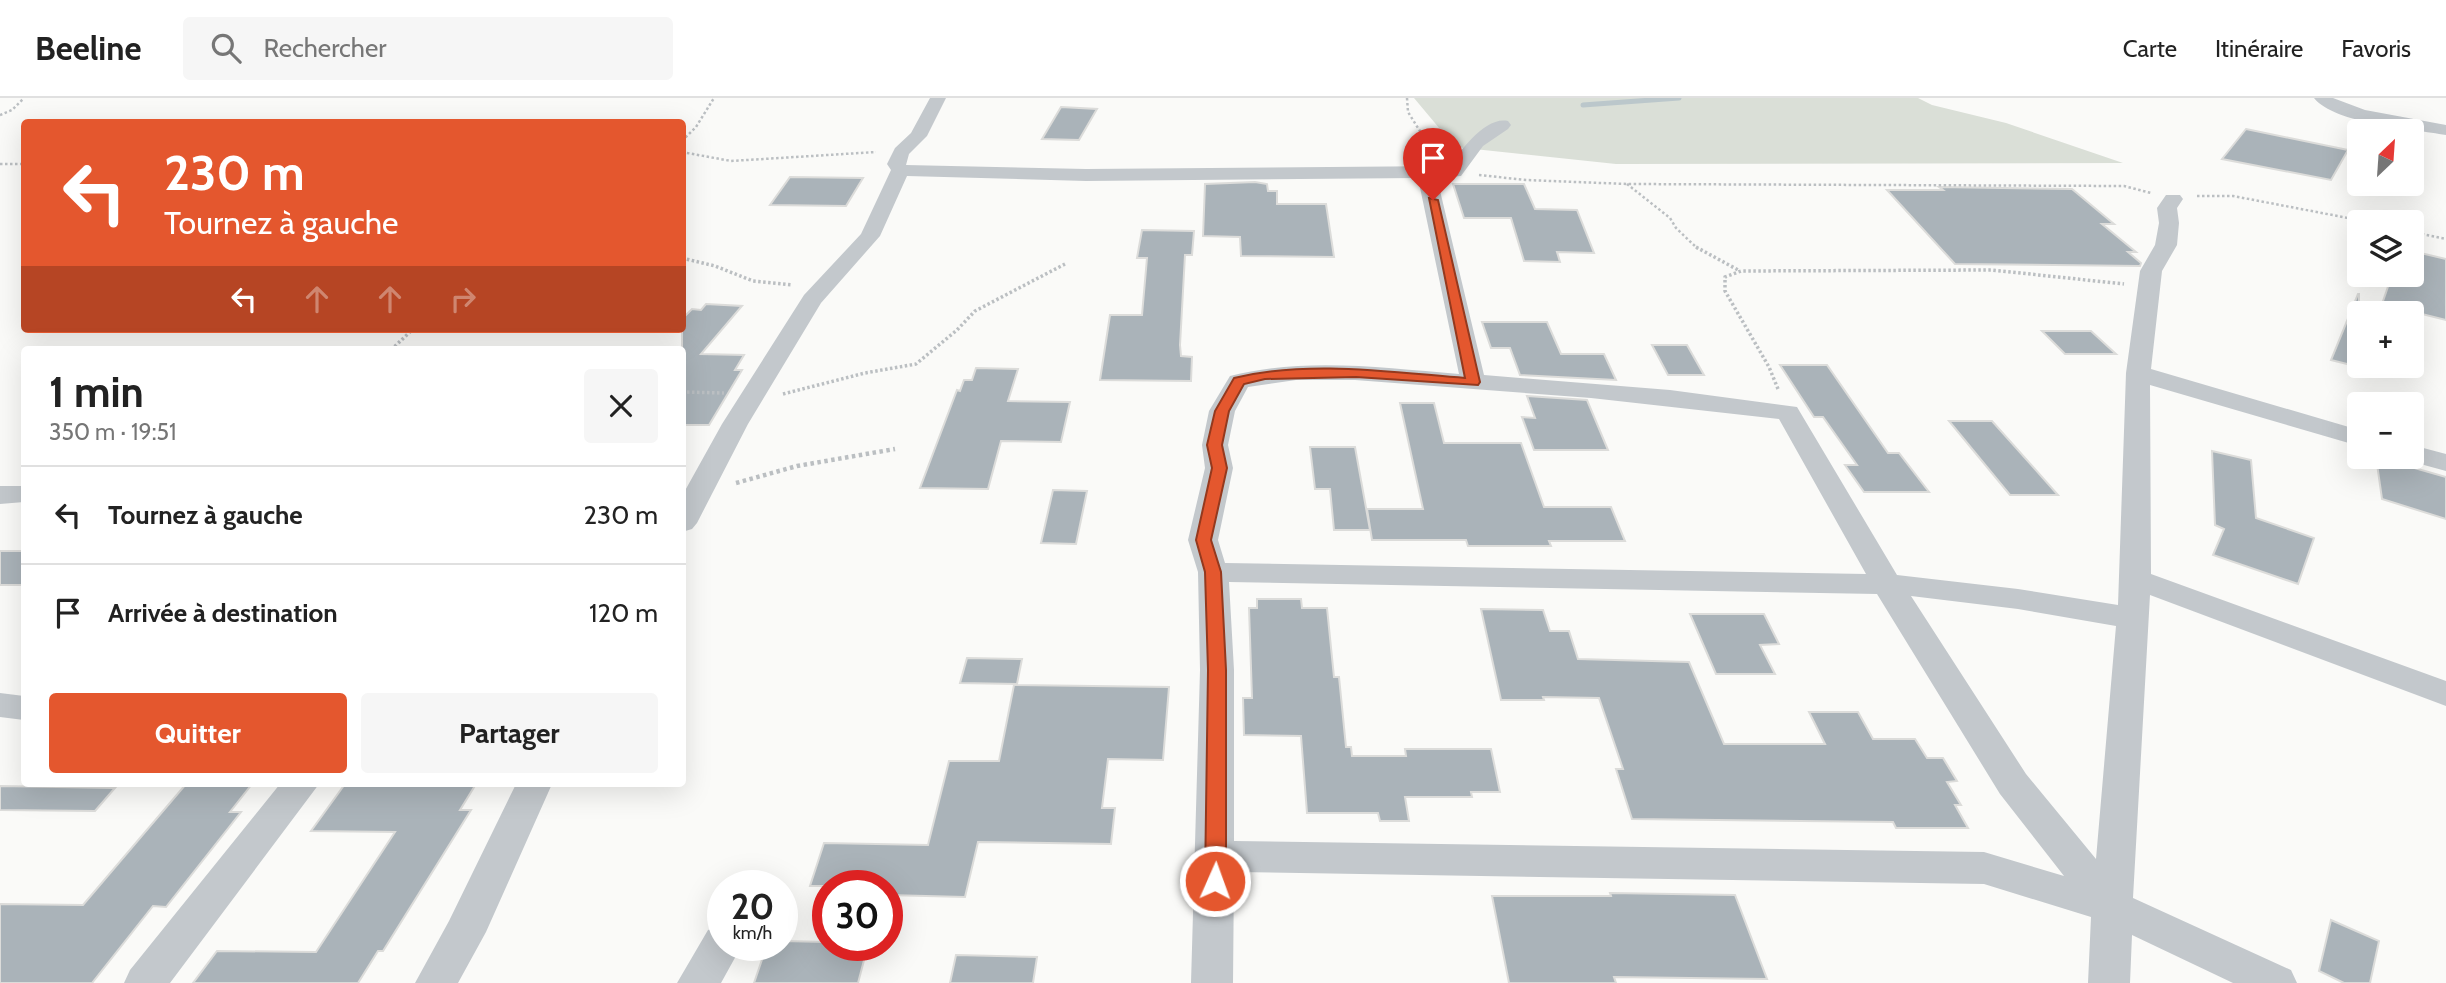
<!DOCTYPE html>
<html lang="fr">
<meta charset="utf-8">
<style>
body{margin:0;font-family:Cabin,sans-serif;background:#f6f6f6;color:#222;height:100vh;display:flex;flex-direction:column;font-size:26px;white-space:nowrap}
*{box-sizing:border-box;margin:0}
p{font-size:23px;color:#767676}
.icon{flex:none;width:38px;height:38px;fill:none;stroke:currentColor;stroke-width:2;stroke-linecap:round;stroke-linejoin:round}
.map{position:relative;flex:1;overflow:hidden}
.sheet{position:absolute;left:21px;top:248px;width:665px;height:441px;display:flex;flex-direction:column;background:#fff;border-radius:7px;box-shadow:0 7px 28px #0002}
.sheet>*{flex:none}
.guide{position:absolute;left:21px;top:21px;width:665px;height:214px;border-radius:7px;box-shadow:0 7px 28px #0002;background:#e4572e;color:#fff;overflow:hidden}
.needle{width:46px;rotate:25deg}
.controls{position:absolute;left:2347px;top:21px;display:grid;gap:14px}
.controls a{display:grid;place-items:center;width:77px;height:77px;border-radius:7px;background:#fff;box-shadow:0 7px 28px #0002;font-size:35px}
.speed{position:absolute;left:707px;top:772px;display:flex;gap:14px;font-size:35px;font-weight:700;text-align:center}
.speed>*{display:grid;place-content:center;width:91px;height:91px;border-radius:50%;background:#fff;box-shadow:0 7px 28px #0002;line-height:1}
.speed small{font-size:18px;font-weight:400}
.speed .limit{border:10px solid #d22;background:#fff;color:#111}
.pin{position:absolute;display:grid;place-items:center;width:60px;height:60px;color:#fff;margin:-72px -30px;border-radius:50% 50% 50% 0;rotate:-45deg;box-shadow:0 0 7px #0007}
.pin .icon{rotate:45deg}
.me{position:absolute;width:77px;margin:-38px;rotate:2deg;stroke-linejoin:round;filter:drop-shadow(0 0 5px #0008)}
.turn{display:flex;align-items:center;gap:24px;height:147px;padding:0 28px;font-size:32px}
.turn .icon{width:91px;height:91px;stroke-width:2.5}
.turn b{display:block;font-size:49px;line-height:60px}
.lanes{display:flex;align-items:center;height:66px;padding:0 28px;background:#0003;justify-content:center;gap:35px;direction:ltr}
.lanes .off{opacity:.35}
.round{display:grid;place-items:center;flex:none;width:74px;height:74px;border-radius:7px;background:#f6f6f6}
.headline{display:flex;align-items:center;justify-content:space-between;height:119px;padding:0 28px}
h1{font-size:42px;font-weight:700;line-height:52px}
.action{display:flex;gap:14px;margin-top:auto;padding:14px 28px}
.action a{flex:1;height:80px;border-radius:7px;background:#e4572e;color:#fff;font-size:28px;font-weight:700;line-height:80px;text-align:center}
.action a+a{background:#f6f6f6;color:#222}
ul{padding:0;list-style:none}
li{display:flex;align-items:center;gap:21px;height:98px;padding:0 28px;border-top:2px solid #e0e0e0}
li div{flex:1}
li b{display:block;font-size:26px}
li em{font-style:normal}
header{display:flex;align-items:center;gap:42px;box-sizing:border-box;height:98px;padding:0 35px;background:#fff;border-bottom:2px solid #e0e0e0}
header strong{font-size:33px}
nav{display:flex;gap:38px;margin-inline-start:auto;font-size:24px}
.search{width:490px;height:63px;background:#f6f6f6;display:flex;align-items:center;gap:18px;box-sizing:border-box;padding:0 24px;border-radius:7px;color:#767676;font-size:26px}
.map>svg:first-child{display:block}
.green{fill:#dadfd7}
.lines{fill:none;stroke-linecap:round;stroke-linejoin:round}
.stream{stroke:#bbc7cb;stroke-width:5}
.building{fill:#aab3b9;stroke:#dcdcda;stroke-width:2}
.path-far2{stroke:#bbbfc2;stroke-width:2.5;stroke-dasharray:2.5 2.5;stroke-linecap:butt}
.path-far1{stroke:#bbbfc2;stroke-width:3.5;stroke-dasharray:2.5 2.5;stroke-linecap:butt}
.path{stroke:#bbbfc2;stroke-width:4.5;stroke-dasharray:3.5 3.5;stroke-linecap:butt}
.minor{fill:#c3c8cc;fill-rule:evenodd}
.route{fill:#e4572e;stroke:#94391e;stroke-width:2}
</style>
<header>
<strong>Beeline</strong>
<div class="search"><svg class="icon" aria-label="search" viewBox="0 0 24 24"><circle cx="10" cy="10" r="6"/><path d="M15 15l6 6"/></svg>Rechercher</div>
<nav><a>Carte</a><a>Itinéraire</a><a>Favoris</a></nav>
</header>
<div class="map">
<svg width="2446" height="885" viewBox="0 0 2446 885">
<rect width="100%" height="100%" fill="#fafaf8"/>
<path class="green" d="M1414,0H1918L1932,7L2006,25L2123,65L1616,66L1455,49Z"/>
<g class="lines">
<path class="stream" d="M1583,7L1679,0"/>
</g>
<path class="building" d="M1061,9L1097,11L1079,42L1042,41Z
M2246,31L2348,52L2331,82L2222,61Z
M790,79L863,80L846,108L770,107Z
M1255,84L1267,86L1268,93H1277V106H1326L1334,159L1241,158L1240,139L1203,138L1205,86Z
M1453,86H1524L1535,111L1577,112L1594,155L1557,154L1560,164L1524,163L1511,120H1464Z
M1939,89L2072,91L2114,126H2102L2136,154H2128L2141,165L2140,168L1955,166L1887,92H1943Z
M1142,132L1194,133L1192,157H1185L1180,247L1181,258L1192,259L1191,283L1100,282L1110,217H1142L1147,160H1137Z
M2412,153L2446,161V222L2382,206L2392,177H2412Z
M2358,196H2359V269L2331,262Z
M706,206L742,208L701,256L744,257L735,272H742L709,327H682V221L692,211L701,212Z
M1482,224H1547L1561,256H1604L1616,282L1520,277L1510,250H1491Z
M2042,233H2091L2116,256H2065Z
M1652,247H1687L1704,277H1668Z
M1780,267H1827L1888,355H1899L1929,394H1864L1845,367H1857L1823,319H1814Z
M976,270L1018,271L1008,303L1070,304L1061,344L1001,343L988,391L920,390L957,292L960,293L964,282H972Z
M1527,298L1587,302L1608,352H1534L1522,319L1535,320Z
M1400,305H1434L1444,345H1521L1544,409H1611L1625,443H1549L1551,448H1468L1466,442H1372L1367,411H1423Z
M1949,323H1992L2058,397H2010Z
M1310,349H1355L1370,432H1334L1330,391H1315Z
M2212,353L2251,362L2256,420L2314,440L2298,486L2213,457L2224,431L2215,427Z
M2376,359L2446,379V421L2382,401Z
M1053,392L1087,393L1076,446L1041,445Z
M0,453H24V487H0Z
M1257,501H1301L1302,510H1327L1334,579H1339L1346,649H1351L1352,658H1406L1405,651H1491L1500,694H1471L1472,699H1405L1409,723H1380L1378,715H1307L1301,638L1244,637L1243,600H1252L1249,510H1257Z
M1481,511L1543,512L1550,533H1569L1578,561L1689,564L1724,646H1825L1809,614H1858L1873,641H1915L1927,660H1943L1957,683L1947,684L1961,707H1955L1968,730H1896L1893,724L1632,721L1616,671H1623L1599,600L1543,599L1544,602H1501Z
M1690,516H1764L1779,546L1760,547L1775,576H1716Z
M967,560L1022,561L1017,586L960,585Z
M1014,587L1169,589L1163,662L1108,661L1102,710H1115L1111,746L978,744L965,799L887,797V788H810L824,745L928,747L949,663H999Z
M186,686H252L230,714H241L166,809L153,808L92,885H0V806L83,807Z
M345,686H476L460,712H471L383,853H378L358,885H193L217,853L316,854L395,734L311,733Z
M0,688L115,690L95,713L0,712Z
M1610,795L1735,797L1767,881L1614,879L1616,885H1509L1492,798H1611Z
M2331,822L2379,843L2370,885H2344L2319,873Z
M782,843L828,844V847H868L858,885H754L767,847H782Z
M956,857L1037,859L1033,885H950Z"/>
<g class="lines">
<path class="path-far2" d="M1407,0L1408,14L1433,54
M0,17L12,12L24,0
M682,43L696,29L714,0
M682,54L731,63L876,54
M0,66H24
M1479,77L1526,82L1627,86L2124,88L2151,95
M1627,86L1670,120L1676,130L1698,151
M2197,98H2233L2369,124
M2412,134L2446,141"/>
<path class="path-far1" d="M1696,149L1740,173
M682,160L715,168L753,183L792,187
M391,252L413,231
M1778,291L1769,269L1725,193V179L1741,173L1992,172L2124,186
M682,294L724,295
M783,296L865,275L916,266L957,232L975,213L1065,166"/>
<path class="path" d="M736,385L797,368L895,351"/>
<path class="minor" d="M930,0H946L927,38L909,56L906,67L1086,71L1449,68C1461,53 1485,18 1508,23L1511,27L1508,31L1483,48L1461,78L1437,80L1484,277L1670,292L1797,309L1897,477L2018,491L2118,507L2126,275L2140,173L2155,147L2159,125L2157,110L2166,97H2180L2183,101L2177,110L2179,125L2177,147L2162,173L2151,271L2359,332V348L2150,287L2151,476L2446,583V608L2150,497L2133,800L2291,872L2297,885H2233L2132,837L2130,885H2088L2091,819L1984,786L1234,774L1233,885H1191L1200,572L1198,474L1188,442L1205,370L1202,347L1209,313L1230,278C1306,259 1382,270 1459,276L1418,80L1086,83L907,78L880,138L821,205L748,326L697,425L692,431L682,434V398L722,326L804,197L861,136L891,72L887,66L895,50L911,35ZM1296,282H1355L1591,300L1779,321L1866,476L1225,465L1218,442L1233,370L1228,347L1235,313L1248,289ZM1229,484L1877,496L2000,696L2064,778L1984,754L1234,743V572ZM1911,498L2018,511L2116,528L2096,761L2026,676Z
M2314,0H2333L2365,12L2446,27V37C2413,31 2335,26 2314,0Z
M2412,347L2446,356V373L2402,361L2401,359H2412Z
M0,388H24V404L0,406Z
M0,595L24,598V622L0,619Z
M280,686H319L170,885H124L130,872Z
M516,686H552L486,834L458,885H415L449,823Z
M723,827V847H742L721,885H677L708,832Z"/>
</g>
<path class="route" d="M1429,100L1438,102L1480,284L1478,287L1356,279L1265,281L1244,286L1229,313L1222,347L1227,370L1211,442L1221,474L1226,572V783L1223,790L1215,792L1208,790L1205,783L1208,572L1205,474L1196,442L1212,370L1207,347L1215,313L1234,280C1308,262 1389,274 1465,280Z"/>
</svg>
<div class="controls">
<a><svg class="needle" viewBox="-14 -14 28 28"><path d="M0-13l5 13h-10z" fill="#e53935"/><path d="M0 13l5-13h-10z" fill="#767676"/></svg></a>
<a><svg class="icon" aria-label="layers" viewBox="0 0 24 24"><path d="M12 4l9 5-9 5-9-5zM3 14l9 5 9-5"/></svg></a>
<a>+</a>
<a>−</a>
</div>
<div class="speed"><div>20<small>km/h</small></div><div class="limit">30</div></div>
<div class="pin" style="left:1433px;top:102px;background:#d93025"><svg class="icon" aria-label="arrive" viewBox="0 0 24 24"><path d="M6 21V4h12l-3 4 3 4H6"/></svg></div>
<svg class="me" style="left:1215px;top:783px" viewBox="-20 -20 40 40"><circle r="17" fill="#e4572e" stroke="#fff" stroke-width="3"/><path d="M0-11L8 9 0 5-8 9z" fill="#fff"/></svg>
<div class="guide">
<div class="turn"><svg class="icon" aria-label="left" viewBox="0 0 24 24"><path d="M17 20v-9H6M10 6l-5 5 5 5"/></svg><div><b>230 m</b>Tournez à gauche</div></div>
<div class="lanes"><svg class="icon" aria-label="left" viewBox="0 0 24 24"><path d="M17 20v-9H6M10 6l-5 5 5 5"/></svg><svg class="icon off" aria-label="ahead" viewBox="0 0 24 24"><path d="M12 20V5M6 11l6-6 6 6"/></svg><svg class="icon off" aria-label="ahead" viewBox="0 0 24 24"><path d="M12 20V5M6 11l6-6 6 6"/></svg><svg class="icon off" aria-label="right" viewBox="0 0 24 24"><path d="M7 20v-9h11M14 6l5 5-5 5"/></svg></div>
</div>
<section class="sheet">
<div class="headline"><div><h1>1 min</h1><p>350 m · 19:51</p></div><a class="round"><svg class="icon" aria-label="close" viewBox="0 0 24 24"><path d="M6 6l12 12M18 6L6 18"/></svg></a></div>
<ul>
<li><svg class="icon" aria-label="left" viewBox="0 0 24 24"><path d="M17 20v-9H6M10 6l-5 5 5 5"/></svg><div><b>Tournez à gauche</b></div><em>230 m</em></li>
<li><svg class="icon" aria-label="arrive" viewBox="0 0 24 24"><path d="M6 21V4h12l-3 4 3 4H6"/></svg><div><b>Arrivée à destination</b></div><em>120 m</em></li>
</ul>
<div class="action"><a>Quitter</a><a>Partager</a></div>
</section>
</div>
